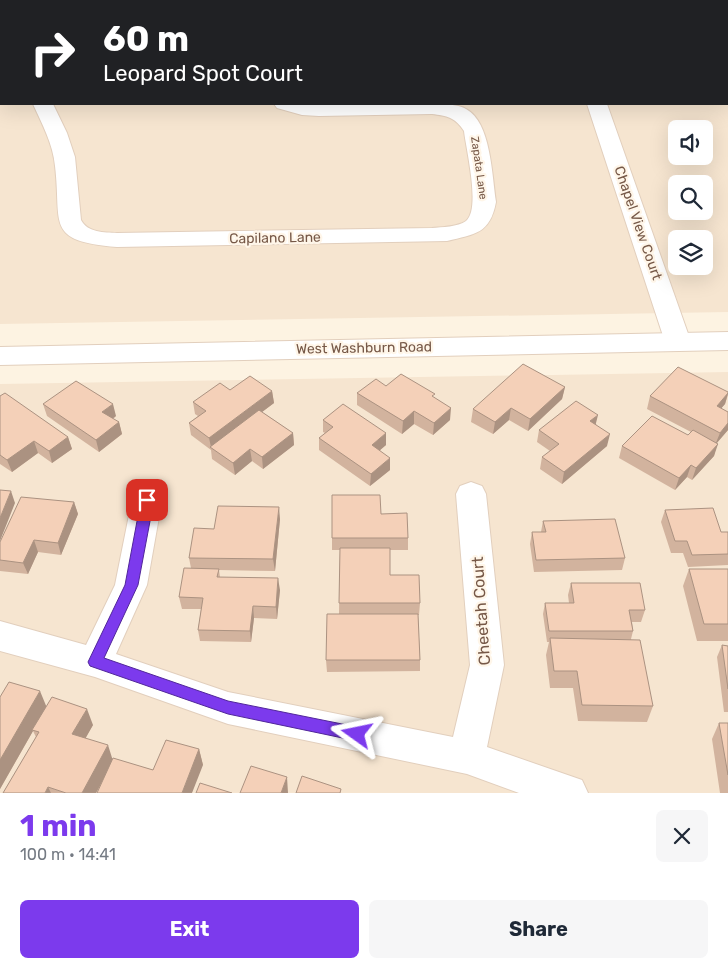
<!DOCTYPE html>
<meta charset="utf-8">
<style>
body{margin:0;font-family:Rubik,sans-serif;background:#f6f6f7;color:#1f2937;height:100vh;display:flex;flex-direction:column;font-size:19px;white-space:nowrap}
*{box-sizing:border-box;margin:0}
p{font-size:16px;color:#747a83}
.icon{flex:none;width:28px;height:28px;fill:none;stroke:currentColor;stroke-width:2;stroke-linecap:round;stroke-linejoin:round}
.map{position:relative;height:793px;overflow:hidden}
.details{display:flex;flex-direction:column;background:#fff;flex:1}
.details>*{flex:none}
.hud{position:absolute;left:0px;top:0px;width:729px;height:105px;box-shadow:0 5px 20px #0002;background:#202124;color:#fff;overflow:hidden}
.tools{position:absolute;left:668px;top:120px;display:grid;gap:10px}
.tools a{display:grid;place-items:center;width:45px;height:45px;border-radius:8px;background:#fff;box-shadow:0 5px 20px #0002;font-size:25px}
.pin{position:absolute;display:grid;place-items:center;width:42px;height:42px;color:#fff;margin:-21px;border-radius:10px;box-shadow:0 2px 8px #0006}
.me{position:absolute;width:55px;margin:-28px;rotate:282deg;stroke-linejoin:round;filter:drop-shadow(0 0 4px #0008)}
.turn{display:flex;align-items:center;gap:18px;height:105px;padding:0 20px;font-size:22px}
.turn .icon{width:65px;height:65px;stroke-width:2.5}
.turn b{display:block;font-size:35px;line-height:42px}
.round{display:grid;place-items:center;flex:none;width:52px;height:52px;border-radius:8px;background:#f6f6f7}
.headline{display:flex;align-items:center;justify-content:space-between;height:85px;padding:0 20px}
h1{font-size:30px;font-weight:700;line-height:38px;color:#7c3aed}
.action{display:flex;gap:10px;margin-top:auto;padding:10px 20px}
.action a{flex:1;height:58px;border-radius:8px;background:#7c3aed;color:#fff;font-size:20px;font-weight:700;line-height:58px;text-align:center}
.action a+a{background:#f6f6f7;color:#1f2937}
.map>svg:first-child{display:block}
.residential{fill:#f6e5d0;fill-rule:evenodd}
.lines{fill:none;stroke-linecap:round;stroke-linejoin:round}
.minor-casing{stroke:#e2cfbd;stroke-width:2}
.tertiary-casing{stroke:#e2cfbd;stroke-width:2}
.minor{fill:#fff;fill-rule:evenodd}
.tertiary{fill:#fff;fill-rule:evenodd}
.wall{fill:#d2b39e}
.shaded-wall{fill:#ab9281}
.building{fill:#f4d0b8;stroke:#ab9281}
.route{fill:#7c3aed;stroke:#51269a}
.labels{text-anchor:middle;dominant-baseline:central;stroke-width:4.5;stroke-linejoin:round;paint-order:stroke}
.far-street-label{font-size:11px;fill:#765847;stroke:#fff6e9}
.street-label{font-size:14px;fill:#765847;stroke:#fff6e9}
.near-street-label{font-size:16px;fill:#765847;stroke:#fff6e9}
</style>
<div class="map">
<svg width="728" height="793" viewBox="0 0 728 793">
<rect width="100%" height="100%" fill="#fdf3e2"/>
<path class="residential" d="M0,0H728V312L0,324ZM1,1H728V104H1ZM676,129H704V156H676ZM676,184H704V211H676ZM676,239H704V266H676Z
M728,372V793H0V384Z"/>
<g class="lines">
<defs>
<path id="minor" d="M0,88H1V100H0Z
M33,104H53L67,133L75,157L81,220C88,233 104,232 117,233L432,228C442,227 458,227 466,221C481,209 466,149 464,131C455,117 447,116 432,114L319,116L302,115L277,108L274,104H444C451,105 460,105 466,109C491,122 492,176 496,202C490,234 475,234 447,241L117,247C44,241 62,224 55,166C53,144 42,124 33,104Z
M587,104H607L691,342L687,348L678,351L669,348L665,342Z
M471,482L482,486L486,494L504,665L487,747L582,780L588,793H519L467,774L228,724L95,677L0,651V621L86,645L115,585L132,500L136,492L147,488L158,492L162,500L147,585L116,654L228,692L453,737L470,665L456,494L460,486Z"/>
<path id="tertiary" d="M728,332V350L0,365V347Z"/>
</defs>
<use href="#minor" class="minor-casing"/>
<use href="#tertiary" class="tertiary-casing"/>
<use href="#minor" class="minor"/>
<use href="#tertiary" class="tertiary"/>
</g>
<path class="wall" d="M386,386L450,420L433,435L414,424L402,434L357,405V393Z
M565,387L562,399L528,431L509,420L493,434L471,422L473,409Z
M230,390L272,391L274,403L262,412L293,433L294,445L263,469L252,461L235,475L212,459L211,450L191,435L189,423L198,416L195,414L193,402Z
M728,392V395L725,404L721,408L728,412V430L717,443L714,456L692,480L687,477L675,490L619,458L622,446L688,435L691,432L647,409L650,396Z
M0,396L68,437L72,449L52,463L38,453L12,472L0,464Z
M43,404L116,416L113,419L119,422L122,434L99,452L47,416Z
M323,420L386,445L380,450L390,470L370,486L319,450V438L325,433L323,432Z
M596,424L607,446L562,484L540,469L542,457L550,451L537,442L539,430Z
M74,502L78,514L61,555L38,552L28,574L0,571V542Z
M665,510L721,532H728V565L688,567L683,553H671L661,522Z
M381,514L408,538V550H390V575L420,603L419,615H418L420,660V671L327,672L326,660L339,614L340,550H332V538Z
M280,519L275,571L219,570L220,577L280,590L277,619L254,618L251,642L200,641L198,630L201,609H182L179,597L191,568L189,558L214,529Z
M543,521L625,558L622,570L534,572L530,544L532,532H541Z
M689,569H728V641H697L683,586Z
M571,583L645,610L641,622H632L633,631L631,639L653,706L647,722L578,721L573,688H550L546,655L549,642H547L543,614L545,603H569L568,595Z
M722,645L728,646V712H724L717,657Z
M0,697L46,707L93,725L85,738L113,759L153,770L199,749L203,765L101,785L96,793H3L36,737L33,731L0,789Z
M719,723H728V793H720L712,739Z"/>
<path class="shaded-wall" d="M565,387L562,399L528,431L530,419Z
M272,391L274,403L213,449L211,447L209,438Z
M728,393L725,404L713,418L717,406Z
M113,404L116,416L105,424L102,412Z
M451,408L450,420L433,435L434,423Z
M511,408L509,420L493,434L495,422Z
M414,411V424L402,434L403,421Z
M598,415L595,427L590,421Z
M119,422L122,434L99,452L96,440Z
M728,423V430L715,445L720,433Z
M293,433L294,445L263,469L262,457Z
M386,433V445L372,457V445Z
M610,434L607,446L562,484L564,472Z
M68,437L72,449L52,463L49,451Z
M34,441L38,453L12,472L7,460Z
M718,444L714,456L692,480L696,468Z
M250,449L252,461L235,475L233,463Z
M390,458V470L370,486L371,474Z
M691,465L687,477L675,490L679,478Z
M11,491L15,503L0,541V518Z
M74,502L78,514L61,555L58,543Z
M279,507L280,519L275,571L273,559Z
M34,540L38,552L28,574L23,563Z
M278,578L280,590L277,619L276,607Z
M253,606L254,618L251,642L250,631Z
M40,691L47,708L32,730L33,731L0,789V760Z
M87,709L93,725L79,750L72,734Z
M108,745L113,761L96,793H82Z
M199,749L203,765L192,793H182Z
M287,777L288,793H281Z
M48,787L51,793H45Z"/>
<path class="building" d="M523,364L565,387L530,419L511,408L495,422L473,409Z
M678,367L728,392V393L717,406L728,412V423L720,433L650,396Z
M401,374L435,394L432,396L451,408L434,423L414,411L403,421L357,393L376,379L386,386Z
M250,376L272,391L209,438L189,423L206,411L193,402L220,383L230,390Z
M76,381L113,404L102,412L119,422L96,440L43,404Z
M5,393L68,437L49,451L34,441L7,460L0,455V396Z
M576,401L598,415L590,421L610,434L564,472L542,457L559,444L539,430Z
M343,404L386,433L372,445L390,458L371,474L319,438L333,427L323,420Z
M259,410L293,433L262,457L250,449L233,463L210,447Z
M652,416L688,435L693,430L718,444L696,468L691,465L679,478L622,446Z
M0,490L11,491L0,518Z
M332,495H380L381,514L407,513L408,538H332Z
M21,497L74,502L58,543L34,540L23,563L0,560V542Z
M218,506L279,507L273,559L189,558L194,528L214,529Z
M713,508L721,532H728V554L692,555L687,541H675L665,510Z
M615,519L625,558L536,560L532,532H546L543,521Z
M340,548H390V575H419L420,603H339Z
M184,568L219,569L217,577L278,578L276,607L253,606L250,631L198,630L203,598L179,597Z
M689,569H728V624H704Z
M571,583H640L645,610H629L633,631H549L545,603H574Z
M327,614H418L420,660H326Z
M550,638L640,640L653,706L582,705L577,671H554Z
M722,645L728,646V689Z
M9,682L40,691L0,760V697Z
M52,697L87,709L72,734L108,745L82,793H66L48,787L45,793H3L39,732L32,730Z
M719,723H728V775Z
M166,740L199,749L182,793H97L113,758L153,770Z
M251,766L287,777L281,793H240Z
M302,776L341,789L340,793H296Z
M200,783L232,793H196Z"/>
<path class="route" d="M147,495L152,496L154,500L138,585L104,658L228,701L357,727L362,729L364,734L362,739L357,741L228,714L90,666L88,662L125,585L141,500L143,496Z"/>
<g class="labels">
<g class="far-street-label">
<text transform="translate(479 168) rotate(82)">Zapata Lane</text>
</g>
<g class="street-label">
<text transform="translate(638 223) rotate(71)">Chapel View Court</text>
<text transform="translate(275 238) rotate(-1)">Capilano Lane</text>
<text transform="translate(364 348) rotate(-1)">West Washburn Road</text>
</g>
<g class="near-street-label">
<text transform="translate(481 611) rotate(-94)">Cheetah Court</text>
</g>
</g>
</svg>
<div class="tools">
<a><svg class="icon" aria-label="sound" viewBox="0 0 24 24"><path d="M4 9h4l5-4v14l-5-4H4zM17 9q2 3 0 6"/></svg></a>
<a><svg class="icon" aria-label="search" viewBox="0 0 24 24"><circle cx="10" cy="10" r="6"/><path d="M15 15l6 6"/></svg></a>
<a><svg class="icon" aria-label="layers" viewBox="0 0 24 24"><path d="M12 4l9 5-9 5-9-5zM3 14l9 5 9-5"/></svg></a>
</div>
<div class="pin" style="left:147px;top:500px;background:#d93025"><svg class="icon" aria-label="arrive" viewBox="0 0 24 24"><path d="M6 21V4h12l-3 4 3 4H6"/></svg></div>
<svg class="me" style="left:357px;top:734px" viewBox="-20 -20 40 40"><path d="M0-17L14 15 0 8-14 15z" fill="#7c3aed" stroke="#fff" stroke-width="4"/></svg>
<div class="hud">
<div class="turn"><svg class="icon" aria-label="right" viewBox="0 0 24 24"><path d="M7 20v-9h11M14 6l5 5-5 5"/></svg><div><b>60 m</b>Leopard Spot Court</div></div>
</div>
</div>
<section class="details">
<div class="headline"><div><h1>1 min</h1><p>100 m · 14:41</p></div><a class="round"><svg class="icon" aria-label="close" viewBox="0 0 24 24"><path d="M6 6l12 12M18 6L6 18"/></svg></a></div>
<div class="action"><a>Exit</a><a>Share</a></div>
</section>
